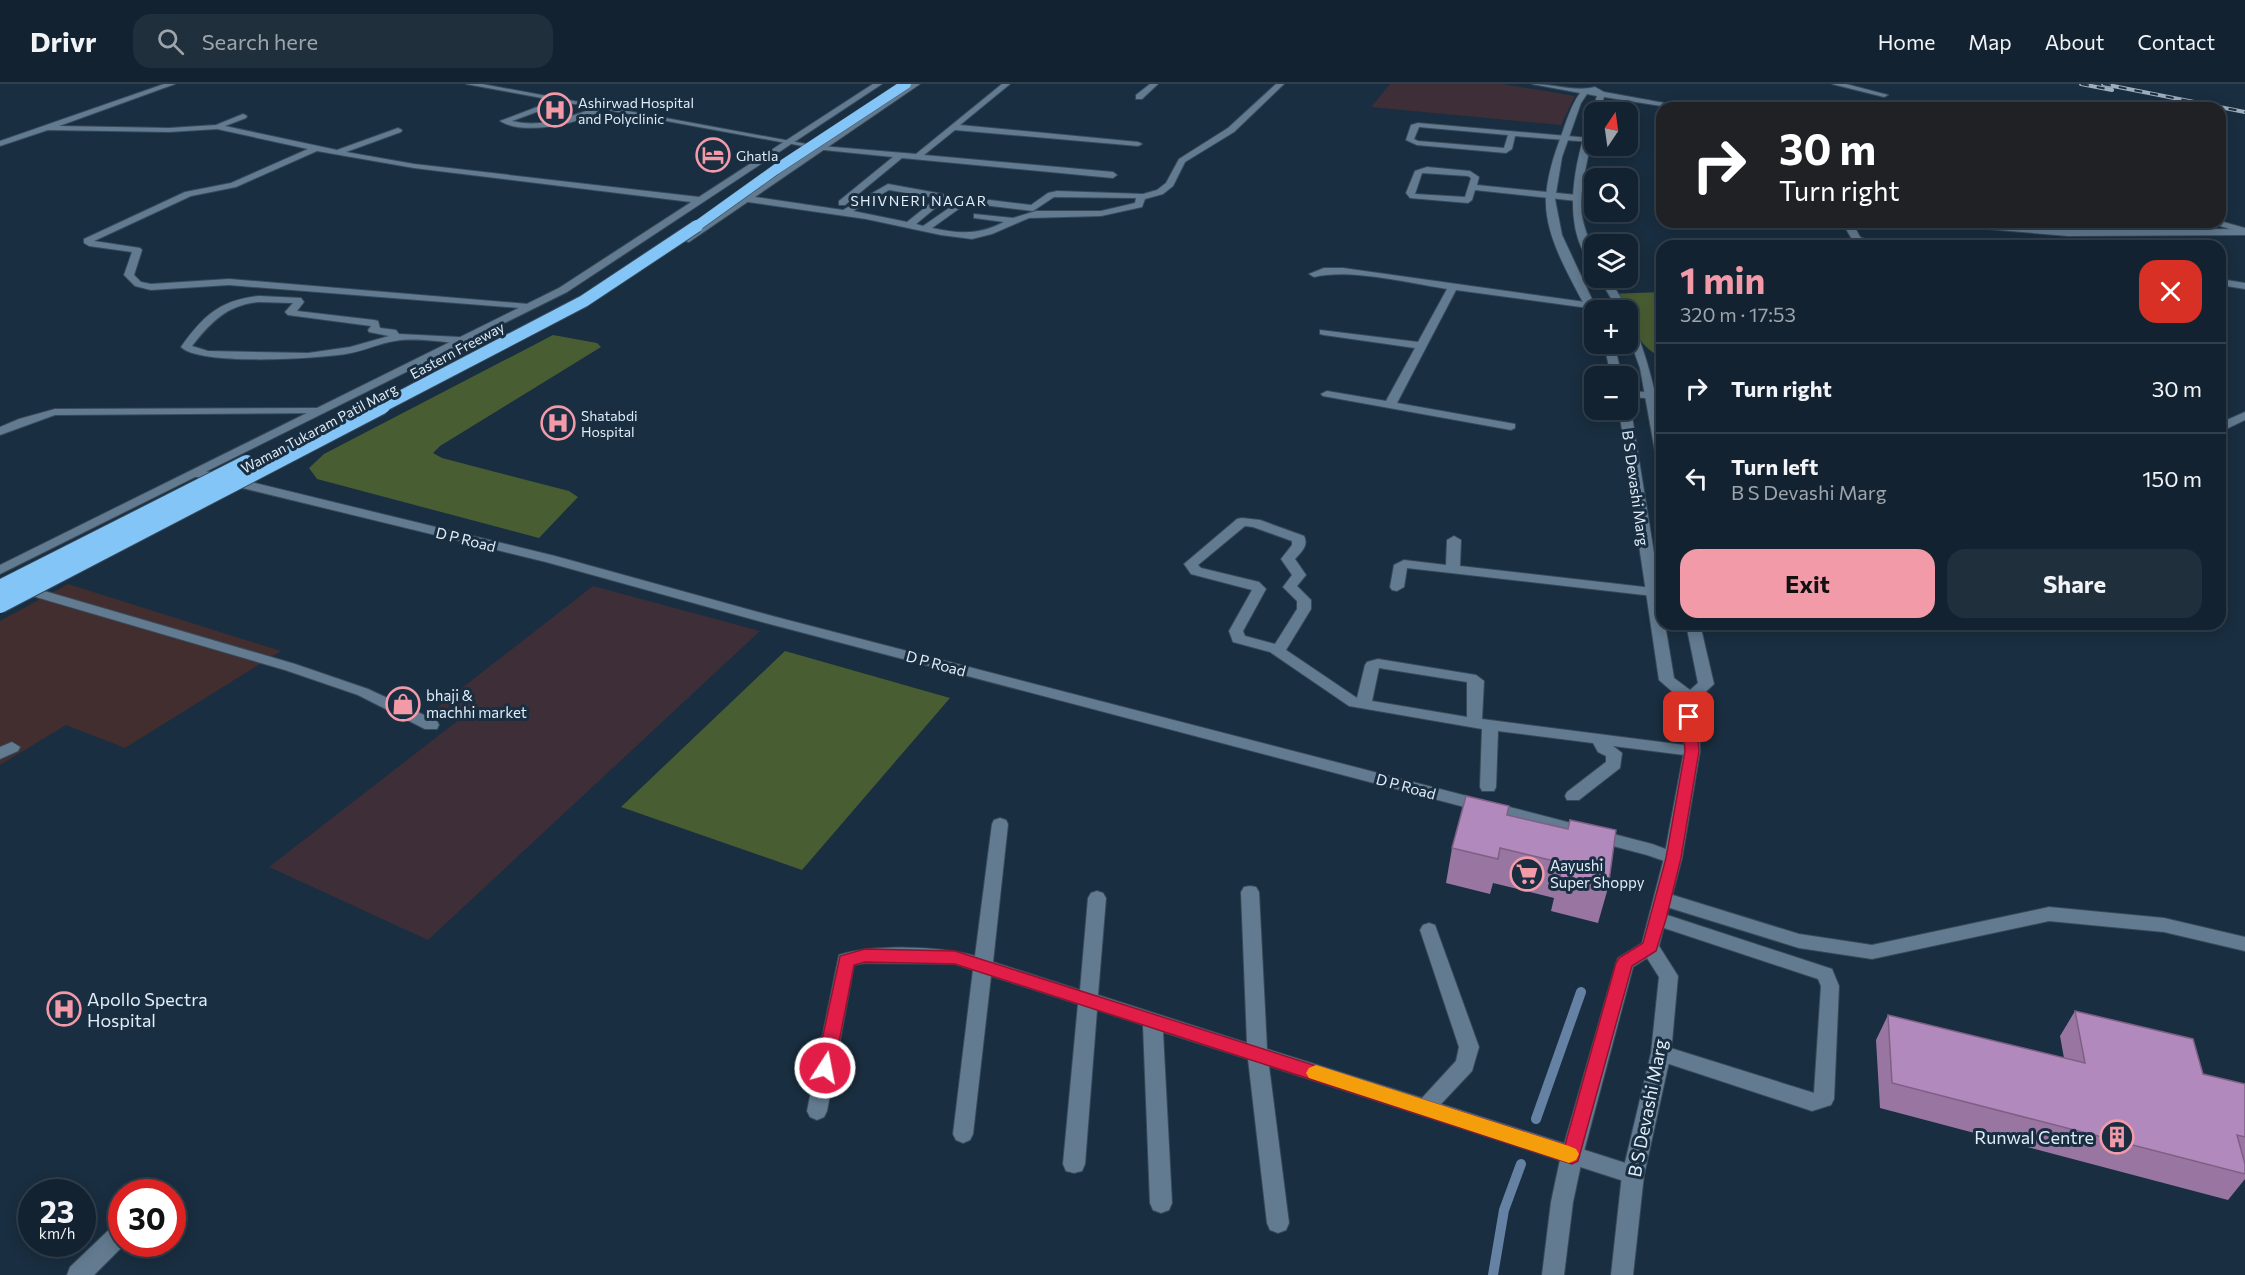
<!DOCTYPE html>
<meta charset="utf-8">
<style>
body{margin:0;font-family:Commissioner,sans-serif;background:#202f3c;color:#f1f3f6;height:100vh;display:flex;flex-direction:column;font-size:22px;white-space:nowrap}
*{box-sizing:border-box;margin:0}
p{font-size:20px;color:#9da4ab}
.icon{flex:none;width:33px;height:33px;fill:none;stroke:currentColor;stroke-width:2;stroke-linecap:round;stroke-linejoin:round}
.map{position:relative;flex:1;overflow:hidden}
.details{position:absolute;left:1656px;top:156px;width:570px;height:390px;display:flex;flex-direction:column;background:#132230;border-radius:18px;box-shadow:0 3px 15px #0003,0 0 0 2px #323f4c}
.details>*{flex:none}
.hud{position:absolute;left:1656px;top:18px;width:570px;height:126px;border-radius:18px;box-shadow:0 3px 15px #0003,0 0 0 2px #323f4c;background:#202124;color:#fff;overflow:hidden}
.needle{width:39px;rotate:13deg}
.tools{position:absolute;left:1584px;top:18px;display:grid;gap:12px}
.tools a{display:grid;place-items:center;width:54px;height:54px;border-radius:12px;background:#132230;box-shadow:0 3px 15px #0003,0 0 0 2px #323f4c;font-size:30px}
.speed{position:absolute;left:18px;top:1095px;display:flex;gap:12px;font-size:30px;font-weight:700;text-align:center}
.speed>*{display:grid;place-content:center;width:78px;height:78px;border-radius:50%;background:#132230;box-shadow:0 3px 15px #0003,0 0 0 2px #323f4c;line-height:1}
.speed small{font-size:15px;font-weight:400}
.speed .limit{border:9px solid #d22;background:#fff;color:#111}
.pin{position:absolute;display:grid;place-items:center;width:51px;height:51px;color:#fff;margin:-26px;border-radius:12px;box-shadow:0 3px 9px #0006}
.me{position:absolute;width:66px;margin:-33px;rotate:11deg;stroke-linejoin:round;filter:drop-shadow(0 0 4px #0008)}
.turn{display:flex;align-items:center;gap:21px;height:126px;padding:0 24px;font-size:27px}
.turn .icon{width:78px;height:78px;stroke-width:2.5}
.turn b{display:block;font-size:42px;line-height:51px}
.round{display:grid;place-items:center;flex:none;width:63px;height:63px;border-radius:18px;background:#202f3c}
.head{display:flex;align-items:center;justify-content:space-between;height:102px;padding:0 24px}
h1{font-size:36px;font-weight:700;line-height:45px;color:#f39aa9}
.button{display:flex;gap:12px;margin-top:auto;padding:12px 24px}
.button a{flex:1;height:69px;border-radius:18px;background:#f39aa9;color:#111;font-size:24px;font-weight:700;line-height:69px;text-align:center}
.button a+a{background:#202f3c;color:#f1f3f6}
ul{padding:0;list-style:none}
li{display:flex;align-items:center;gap:18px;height:90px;padding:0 24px;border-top:2px solid #323f4c}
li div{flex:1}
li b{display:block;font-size:22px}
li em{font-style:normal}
header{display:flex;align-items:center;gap:36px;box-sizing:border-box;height:84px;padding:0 30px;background:#132230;border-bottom:2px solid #323f4c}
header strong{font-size:28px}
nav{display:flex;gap:33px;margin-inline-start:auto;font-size:21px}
.search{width:420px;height:54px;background:#202f3c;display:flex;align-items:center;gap:15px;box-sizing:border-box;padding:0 21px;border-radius:18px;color:#9da4ab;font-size:22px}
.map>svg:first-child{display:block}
.commercial{fill:#422d2f}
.education{fill:#3e2e38}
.green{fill:#495d32}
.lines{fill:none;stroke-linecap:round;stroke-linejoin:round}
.stream{stroke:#6582a5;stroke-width:10}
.minor-casing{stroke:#384a59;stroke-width:2}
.tertiary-casing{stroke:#384a59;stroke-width:2}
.secondary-casing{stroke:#384a59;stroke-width:2}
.minor{fill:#637b90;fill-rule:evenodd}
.tertiary{fill:#637b90;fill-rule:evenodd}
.secondary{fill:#637b90;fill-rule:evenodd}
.rail-casing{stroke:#9eaebc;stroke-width:4}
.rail{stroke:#192e40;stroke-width:2;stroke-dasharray:8;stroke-linecap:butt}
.motorway-bridge-far2-casing{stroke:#384a59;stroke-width:11;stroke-linecap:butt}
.motorway-bridge-far1-casing{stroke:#384a59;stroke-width:14;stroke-linecap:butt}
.motorway-bridge-casing{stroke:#384a59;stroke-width:18;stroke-linecap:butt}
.motorway-bridge-far2{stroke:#84c5f8;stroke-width:10}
.motorway-bridge-far1{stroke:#84c5f8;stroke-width:12}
.motorway-bridge{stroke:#84c5f8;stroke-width:16}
.wall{fill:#9976a2}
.building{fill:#b289bc;stroke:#7d6084;stroke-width:1.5}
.route{fill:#e11d48;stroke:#92132f;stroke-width:1.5}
.slow{fill:#f59e0b}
.labels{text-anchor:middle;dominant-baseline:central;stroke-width:6;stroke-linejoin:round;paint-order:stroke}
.far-poi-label{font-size:14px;fill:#e0edf9;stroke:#192e40;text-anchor:start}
.far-neighbourhood-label{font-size:14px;letter-spacing:1.5px;fill:#e0edf9;stroke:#192e40}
.far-street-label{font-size:14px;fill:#e0edf9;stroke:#192e40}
.street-label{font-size:15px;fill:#e0edf9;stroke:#192e40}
.poi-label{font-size:15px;fill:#e0edf9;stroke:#192e40;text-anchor:start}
.near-poi-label{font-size:18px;fill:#e0edf9;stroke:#192e40;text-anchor:start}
.near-street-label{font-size:18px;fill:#e0edf9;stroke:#192e40}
</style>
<header>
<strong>Drivr</strong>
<div class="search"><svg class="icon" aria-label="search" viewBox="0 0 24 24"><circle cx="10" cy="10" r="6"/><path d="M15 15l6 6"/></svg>Search here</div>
<nav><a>Home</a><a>Map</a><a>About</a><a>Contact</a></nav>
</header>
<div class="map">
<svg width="2245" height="1191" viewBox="0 0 2245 1191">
<rect width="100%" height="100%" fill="#192e40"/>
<path class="commercial" d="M68,500L281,567L125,664L66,641L0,681V537Z"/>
<path class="education" d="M1390,0H1502L1575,12L1561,41L1371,23Z
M593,502L760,547L428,856L269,783L460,635L435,625Z"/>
<path class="green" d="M1662,208V273C1645,267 1628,244 1628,226H1620L1608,210Z
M553,251L597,259L601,263L440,362L433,369L442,374L569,407L578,413L539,454L317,395L309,384L324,370Z
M785,567L950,614L802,786L621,723Z"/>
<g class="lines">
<path class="stream" d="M1536,1035L1581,908
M1493,1191L1504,1126L1521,1080"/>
<defs>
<path id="minor" d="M164,0H175L59,42L169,44L216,41L243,30L247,32L246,34L225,42L337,66L398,44L402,46L401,48L346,68L414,80L699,113L703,116L699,119L414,84L317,67L236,103L191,112L94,157L140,164L142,166L134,191L141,198L151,200L229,195L528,220L533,223L532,225L229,201L151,206L135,202L124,191L132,168L89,162L84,159V155L185,108L231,99L308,65L217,45L169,48L48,46L0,62V57Z
M1002,0H1010L960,41L1138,58L1142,60L1138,62L955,46L924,71L1113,88L1117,91L1113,94L902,74L845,121H839V117L893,73L824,66H821V62L916,70Z
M1150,0H1158L1142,15H1136V11Z
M1276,0H1284L1234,48L1185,78L1173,102L1163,110L1145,115L1142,123L1101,132L1029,134L992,150L972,155L941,151L866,135L748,118L744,115L748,112L843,126L888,100L943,110L946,114L945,116L916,140L923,142L965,113L1031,121L1048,109L1057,107L1143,110L1157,106L1166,99L1179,75L1228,44ZM889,106L937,114L907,138L853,127ZM1054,113L1136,114L1135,119L1101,127H1036L1013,134L974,130V134L1004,138C979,151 959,150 932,144L967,119L1033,127Z
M1832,0H1846L1888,11L1884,13Z
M558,15L561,19L512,37C543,45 572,31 601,22L605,24C582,40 524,52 500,37Z
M1418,39L1590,54L1594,56L1590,58L1515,52L1512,65L1506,69L1417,61L1406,56L1411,41ZM1419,43L1508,51L1504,64L1418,57L1414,55Z
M1427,83L1470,87L1479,93L1477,101L1577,111L1581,114L1577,117L1475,106L1472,116L1468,119L1410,114L1406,109L1415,87ZM1422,89L1468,92L1471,94L1465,113L1415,110Z
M1842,138H1852L1860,153L1879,162H1866L1853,157Z
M1935,138H1972L2068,146L2245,145V151L2068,152L1940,141Z
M1343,184L1621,223L1626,226H1603L1456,206L1397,319L1515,340V344L1511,346L1323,312L1321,310L1327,307L1386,317L1415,264L1324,251L1320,250V246L1418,258L1447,205C1410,199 1349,184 1314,193L1309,190L1324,184Z
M2220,195L2245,199V205L2220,201Z
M259,212L301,214L304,218L297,227L374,236L378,237L380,244L396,246L399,250L459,253L464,256L459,259C439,258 415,253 395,257C380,259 366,266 351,269C322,275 199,282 181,263C203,232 220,216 259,212ZM259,218L293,219L285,228L288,231L371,242L368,246L369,248L389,252L350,263L308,269L208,267L192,262C211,238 227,221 259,218Z
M1628,307L1662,309V315L1628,313Z
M320,324L326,327L324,329L55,331L0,351V343L19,335L55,325Z
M2245,328V336L2220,348V339Z
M197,385L555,472L776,533L1652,760L1679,770L1682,774L1679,778L1673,780L1647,771L766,539L546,478L193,392L191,389Z
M1242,434L1260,436L1304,452C1309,462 1301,468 1295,475L1306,491L1297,502L1311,516V525L1286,566L1357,614L1365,581L1367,578L1378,575L1476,591L1484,597L1482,635L1692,662L1698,663L1700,667L1698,671L1692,672L1613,662L1622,669L1620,684L1579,716H1567L1565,712L1567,708L1606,678V672L1598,668L1593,659L1498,647L1496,703L1494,707H1482L1480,703L1482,645L1349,622L1270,568L1233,558L1229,547L1252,506L1191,490L1184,480L1237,435ZM1245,442L1253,443L1292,457V461L1281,475L1292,491L1283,503L1297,517V525L1275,560L1245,552L1243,547L1266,505L1259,498L1201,484L1198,481ZM1379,584L1467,598V633L1372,617Z
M1454,452L1461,456L1460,482L1653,504L1660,508L1653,512L1407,484L1404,503L1397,507L1392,506L1390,503L1394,481L1404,476L1446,481L1447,456Z
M34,504L295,580L368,605L437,637L439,641L437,645H425L358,611L285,586L29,511L27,508Z
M12,658L20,663L18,667L0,675V663Z
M1000,734L1006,736L1008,740L993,878L1080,906L1088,814L1091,809L1097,807L1103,809L1106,814L1098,911L1247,959L1241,808L1244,803L1250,802L1256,803L1259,808L1267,965L1422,1014L1456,977L1459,963L1420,846L1423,841L1429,839L1435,841L1479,963L1472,987L1441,1020L1641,1084L1644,1091L1641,1098L1633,1100L1269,982L1289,1139L1286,1146L1278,1149L1270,1146L1267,1139L1248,975L1163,948L1172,1119L1169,1126L1161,1129L1153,1126L1150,1119L1143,941L1097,926L1085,1080L1082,1087L1074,1089L1066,1087L1063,1080L1078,920L991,892L973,1050L970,1056L963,1059L956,1056L953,1050L973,886L955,880L865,879L854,881L827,1027L824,1033L817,1036L810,1033L807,1027L839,871C873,860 942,862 975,872L992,740L994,736Z
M1663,808L1799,850L1872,861L2049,823L2164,834L2245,853V867L2164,848L2049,837L1872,875L1799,864L1657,820L1654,815L1657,810Z
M1658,828L1832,885L1839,902L1834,1015L1831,1021L1812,1027L1654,975L1651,969L1654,963L1661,961L1814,1009L1821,902L1818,895L1652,840L1649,835L1652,830Z
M122,1138V1160H125L94,1191H67L70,1183L114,1141Z"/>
<path id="tertiary" d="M466,0H482L828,64L824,66Z"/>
<path id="secondary" d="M873,0H882L567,208L0,490V481L559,204Z
M911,0H920L689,158L681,156Z
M1532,0C1553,0 1576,8 1595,3L1604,8L1692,24H1674L1604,13L1599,28H1594C1594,60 1581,90 1581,122C1581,145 1596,164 1594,181C1588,178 1586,173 1583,167C1560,121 1582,54 1597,12L1587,10L1581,19L1562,73L1555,115L1562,151L1597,226H1594V233L1589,230C1572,196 1544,153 1546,114C1547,94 1553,74 1560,55C1566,39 1570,23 1580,9Z
M2220,137L2245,144V150L2208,138Z
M1599,194H1609L1628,226V227L1618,226Z
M1628,235L1633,238C1651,285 1662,326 1662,377L1656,373L1640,284L1628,251Z
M1604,260H1614L1622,292H1611Z
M1628,323L1631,326L1662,519V540H1665L1674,594L1690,606L1698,599L1686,540H1700L1714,600L1698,615L1700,667L1682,774L1659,862L1678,892L1671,969L1644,1091L1633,1191H1611L1622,1091L1651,969L1659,893L1647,874L1633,883L1583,1071L1573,1118L1564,1191H1542L1551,1118L1561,1071L1616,879L1618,874L1642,859L1664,774L1684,667L1682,616L1659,596L1619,326H1628Z"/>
</defs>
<use href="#minor" class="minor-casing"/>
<use href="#tertiary" class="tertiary-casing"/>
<use href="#secondary" class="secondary-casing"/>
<use href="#minor" class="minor"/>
<use href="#tertiary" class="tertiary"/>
<use href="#secondary" class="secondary"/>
<defs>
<path id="rail" d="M2081,0L2112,6
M2103,0L2245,28"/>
</defs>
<use href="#rail" class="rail-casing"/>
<use href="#rail" class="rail"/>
<defs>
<path id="motorway-bridge-far2" d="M694,144L775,86L906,0"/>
<path id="motorway-bridge-far1" d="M379,324L584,217L697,142"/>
<path id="motorway-bridge" d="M0,504L247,379
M0,521L382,322"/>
</defs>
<use href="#motorway-bridge-far2" class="motorway-bridge-far2-casing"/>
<use href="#motorway-bridge-far1" class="motorway-bridge-far1-casing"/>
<use href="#motorway-bridge" class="motorway-bridge-casing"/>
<use href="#motorway-bridge-far2" class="motorway-bridge-far2"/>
<use href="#motorway-bridge-far1" class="motorway-bridge-far1"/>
<use href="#motorway-bridge" class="motorway-bridge"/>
</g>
<path class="wall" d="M1507,731L1568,745L1570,736L1608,804L1598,839L1551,827L1554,814L1493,799L1490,810L1446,799L1452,764Z
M2075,927L2203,990L2245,1000V1095L2228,1116L1880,1024L1876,956L1888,931L2064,974L2060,952Z"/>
<path class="building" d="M1466,712L1509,722L1507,731L1568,745L1570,736L1616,746L1608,804L1560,793L1563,779L1500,764L1498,775L1452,764Z
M2075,927L2193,955L2203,990L2245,1000V1053L2237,1051L2245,1080V1090L1892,999L1888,931L2085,979Z"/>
<path class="route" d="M1689,628L1696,633L1699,667L1681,774L1666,835L1656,867L1632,882L1578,1077L1572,1080L955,880L865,878L854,881L834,984L832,989L825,992L819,989L816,984L840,872L865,865L955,867L1565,1061L1616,879L1619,874L1643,859L1666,774L1685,667L1682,633Z"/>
<path class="slow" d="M1316,981L1569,1062L1576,1065L1579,1070L1576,1076L1569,1079L1309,994L1306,989L1309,984Z"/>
<defs>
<symbol id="hospital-ring" viewBox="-11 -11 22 22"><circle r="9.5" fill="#192e40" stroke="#f39aa9" stroke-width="1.5"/><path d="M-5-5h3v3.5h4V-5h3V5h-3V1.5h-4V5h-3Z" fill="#f39aa9"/></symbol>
<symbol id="hotel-ring" viewBox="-11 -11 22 22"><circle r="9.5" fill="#192e40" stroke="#f39aa9" stroke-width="1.5"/><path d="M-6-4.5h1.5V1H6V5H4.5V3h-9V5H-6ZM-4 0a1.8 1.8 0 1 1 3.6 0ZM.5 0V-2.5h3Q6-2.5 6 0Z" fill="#f39aa9"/></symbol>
<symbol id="shop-ring" viewBox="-11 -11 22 22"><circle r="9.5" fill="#192e40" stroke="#f39aa9" stroke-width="1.5"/><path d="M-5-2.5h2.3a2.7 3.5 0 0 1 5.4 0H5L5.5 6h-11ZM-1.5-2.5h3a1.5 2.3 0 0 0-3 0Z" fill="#f39aa9"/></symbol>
<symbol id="supermarket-ring" viewBox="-11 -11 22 22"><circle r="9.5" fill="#192e40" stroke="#f39aa9" stroke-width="1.5"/><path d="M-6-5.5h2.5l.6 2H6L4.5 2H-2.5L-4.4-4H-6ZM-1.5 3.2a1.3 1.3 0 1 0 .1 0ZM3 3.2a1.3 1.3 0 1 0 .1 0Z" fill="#f39aa9"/></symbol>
<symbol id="building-ring" viewBox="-11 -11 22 22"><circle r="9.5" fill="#192e40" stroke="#f39aa9" stroke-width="1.5"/><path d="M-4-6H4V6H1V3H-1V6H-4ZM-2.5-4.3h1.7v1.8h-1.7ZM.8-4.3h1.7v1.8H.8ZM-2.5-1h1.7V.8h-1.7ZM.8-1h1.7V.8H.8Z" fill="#f39aa9"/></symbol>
</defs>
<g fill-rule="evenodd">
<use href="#hospital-ring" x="536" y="7" width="38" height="38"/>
<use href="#hotel-ring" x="694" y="52" width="38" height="38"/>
<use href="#hospital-ring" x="539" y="320" width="38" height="38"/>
<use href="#shop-ring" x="384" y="601" width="38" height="38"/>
<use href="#supermarket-ring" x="1508" y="771" width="38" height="38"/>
<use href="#hospital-ring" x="45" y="906" width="38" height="38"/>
<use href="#building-ring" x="2098" y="1034" width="38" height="38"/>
</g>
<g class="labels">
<g class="far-poi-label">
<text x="578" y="18">Ashirwad Hospital<tspan x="578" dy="16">and Polyclinic</tspan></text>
<text x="736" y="71">Ghatla</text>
<text x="581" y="331">Shatabdi<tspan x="581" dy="16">Hospital</tspan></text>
</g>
<g class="far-neighbourhood-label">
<text x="919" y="116">SHIVNERI NAGAR</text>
</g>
<g class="far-street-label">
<text transform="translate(457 266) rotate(-28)">Eastern Freeway</text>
<text transform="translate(319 344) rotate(-28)">Waman Tukaram Patil Marg</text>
</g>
<g class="street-label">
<text transform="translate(1636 404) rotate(82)">B S Devashi Marg</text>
<text transform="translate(466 455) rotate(14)">D P Road</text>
<text transform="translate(936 579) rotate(15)">D P Road</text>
<text transform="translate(1406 702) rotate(15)">D P Road</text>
</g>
<g class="poi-label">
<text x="426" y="611">bhaji &amp;<tspan x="426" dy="17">machhi market</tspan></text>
<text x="1550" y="781">Aayushi<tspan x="1550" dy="17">Super Shoppy</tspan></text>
</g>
<g class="near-poi-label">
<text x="87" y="915">Apollo Spectra<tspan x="87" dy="21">Hospital</tspan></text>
<text x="2094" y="1053" text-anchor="end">Runwal Centre</text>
</g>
<g class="near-street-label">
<text transform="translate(1647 1024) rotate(-79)">B S Devashi Marg</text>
</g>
</g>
</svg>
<div class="tools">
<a><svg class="needle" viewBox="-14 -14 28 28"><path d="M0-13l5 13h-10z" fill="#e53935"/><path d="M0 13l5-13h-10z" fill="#9da4ab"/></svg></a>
<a><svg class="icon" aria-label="search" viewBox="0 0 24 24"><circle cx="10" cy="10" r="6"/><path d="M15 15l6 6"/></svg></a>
<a><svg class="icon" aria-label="layers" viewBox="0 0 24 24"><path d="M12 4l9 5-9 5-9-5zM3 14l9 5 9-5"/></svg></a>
<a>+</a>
<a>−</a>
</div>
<div class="speed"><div>23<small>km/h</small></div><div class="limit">30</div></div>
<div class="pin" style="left:1689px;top:633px;background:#d93025"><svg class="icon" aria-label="arrive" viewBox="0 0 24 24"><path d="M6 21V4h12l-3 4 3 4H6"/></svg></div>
<svg class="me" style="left:825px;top:984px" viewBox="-20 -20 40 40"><circle r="17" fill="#e11d48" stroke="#fff" stroke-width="3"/><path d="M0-11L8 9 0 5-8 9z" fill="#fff"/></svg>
<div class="hud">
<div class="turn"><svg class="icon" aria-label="right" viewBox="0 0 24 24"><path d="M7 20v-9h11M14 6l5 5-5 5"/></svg><div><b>30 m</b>Turn right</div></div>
</div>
<section class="details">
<div class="head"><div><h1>1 min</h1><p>320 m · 17:53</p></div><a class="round" style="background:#d93025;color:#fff"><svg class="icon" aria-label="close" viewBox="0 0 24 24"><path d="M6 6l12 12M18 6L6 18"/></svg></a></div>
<ul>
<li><svg class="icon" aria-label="right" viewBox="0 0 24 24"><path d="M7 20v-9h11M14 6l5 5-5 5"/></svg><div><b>Turn right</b></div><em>30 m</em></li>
<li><svg class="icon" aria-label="left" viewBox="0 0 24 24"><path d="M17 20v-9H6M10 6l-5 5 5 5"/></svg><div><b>Turn left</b><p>B S Devashi Marg</p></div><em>150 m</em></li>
</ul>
<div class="button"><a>Exit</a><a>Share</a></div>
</section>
</div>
